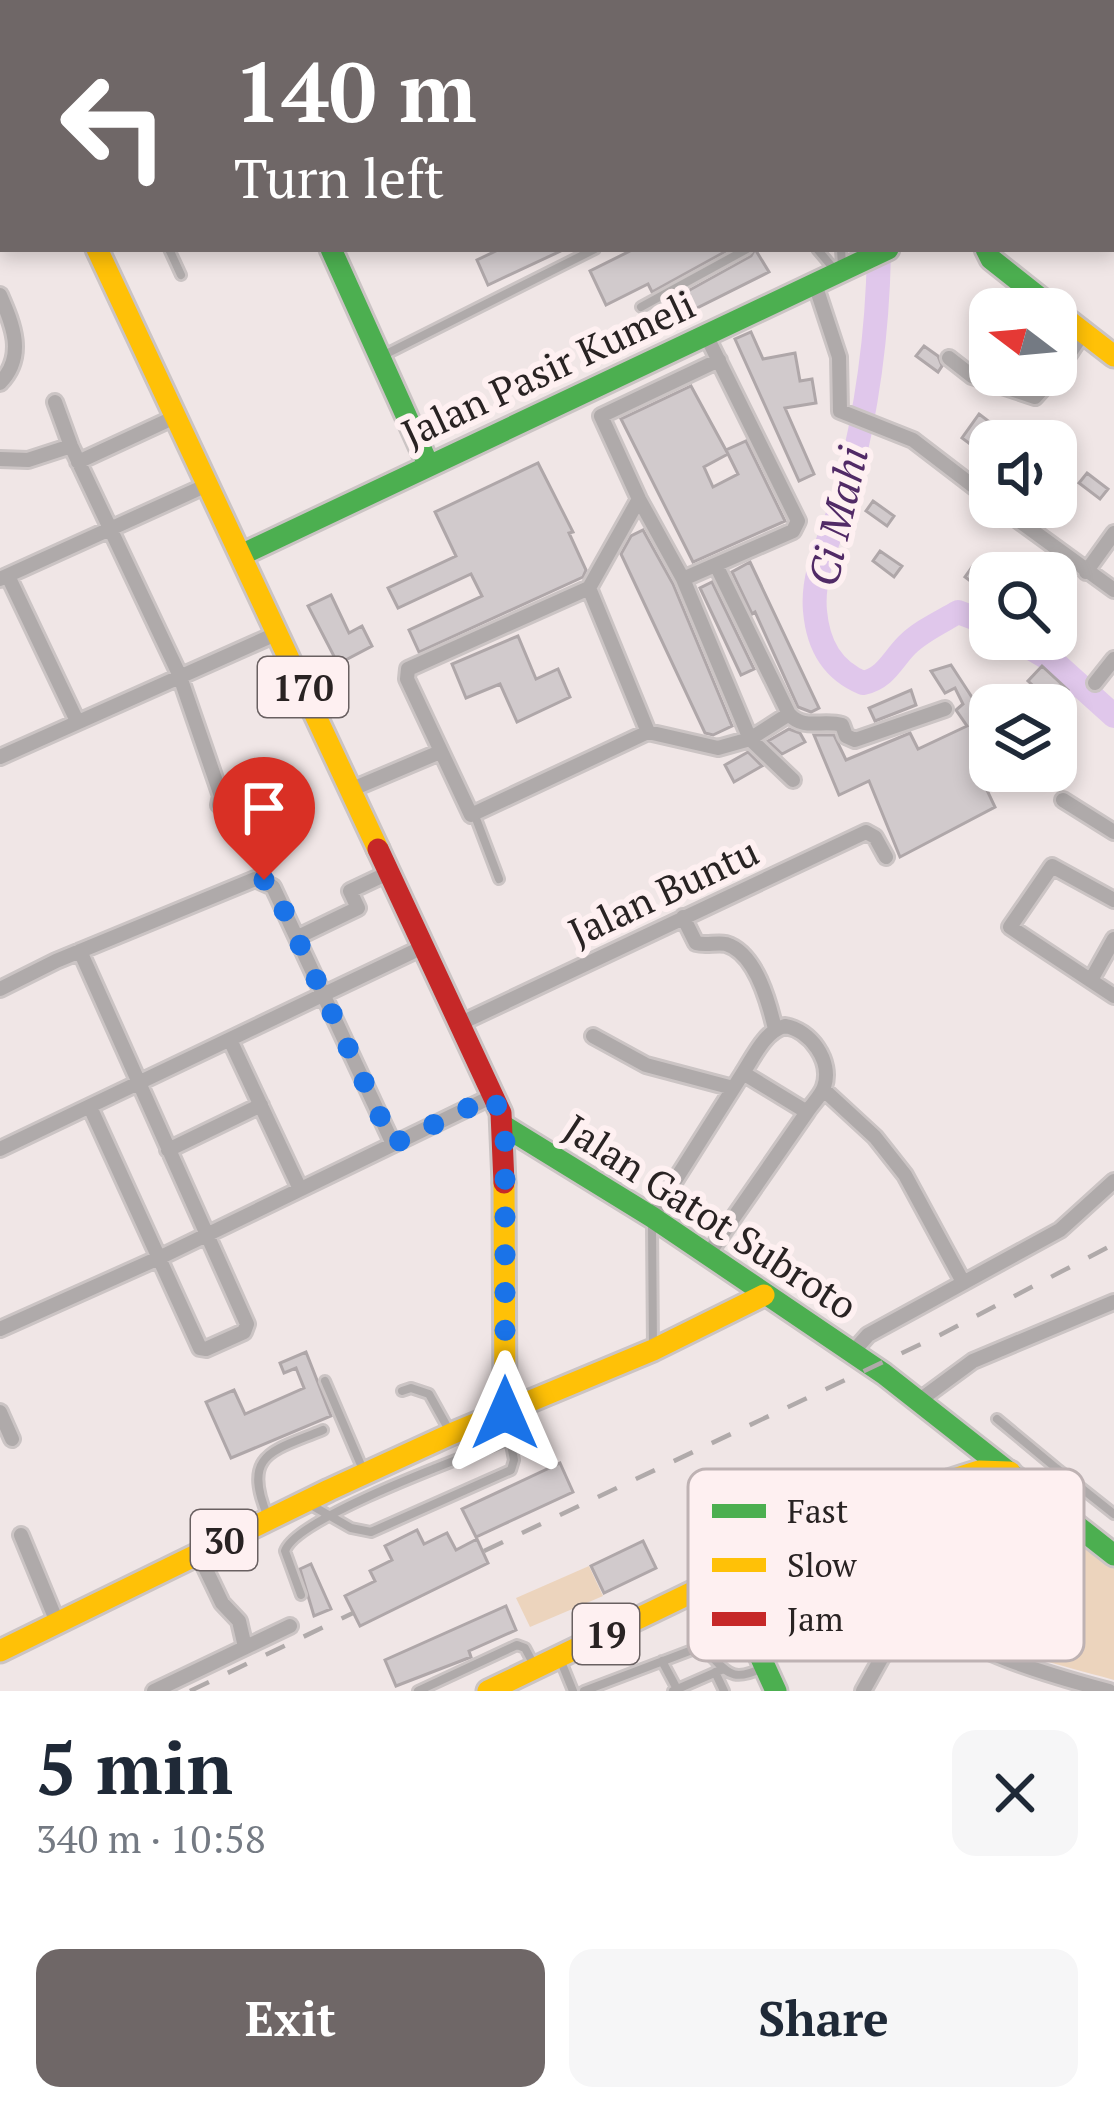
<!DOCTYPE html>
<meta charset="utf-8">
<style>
body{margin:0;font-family:"PT Serif",serif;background:#f6f6f7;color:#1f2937;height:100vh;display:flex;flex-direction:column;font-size:45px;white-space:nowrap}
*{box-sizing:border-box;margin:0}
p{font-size:39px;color:#747a83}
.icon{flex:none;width:66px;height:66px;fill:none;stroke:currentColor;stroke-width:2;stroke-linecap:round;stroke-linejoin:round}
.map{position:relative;height:1691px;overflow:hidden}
.drawer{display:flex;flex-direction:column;background:#fff;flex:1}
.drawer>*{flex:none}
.hud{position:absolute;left:0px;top:0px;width:1116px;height:252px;box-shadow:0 6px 18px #0003;background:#6f6767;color:#fff;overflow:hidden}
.needle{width:78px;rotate:286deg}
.tools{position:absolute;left:969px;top:288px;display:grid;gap:24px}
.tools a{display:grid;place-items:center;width:108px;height:108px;border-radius:24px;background:#fff;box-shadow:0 6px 18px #0003;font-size:60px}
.pin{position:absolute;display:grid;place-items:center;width:102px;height:102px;color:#fff;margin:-123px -51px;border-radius:50% 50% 50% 0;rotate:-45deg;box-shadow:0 0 12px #0007}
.pin .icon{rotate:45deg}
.me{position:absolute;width:132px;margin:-66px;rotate:0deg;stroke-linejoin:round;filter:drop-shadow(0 0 9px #0008)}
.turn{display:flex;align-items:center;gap:42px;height:252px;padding:0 36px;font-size:54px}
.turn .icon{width:156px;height:156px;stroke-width:2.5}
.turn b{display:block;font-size:84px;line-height:102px}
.round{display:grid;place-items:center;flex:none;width:126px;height:126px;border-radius:24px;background:#f6f6f7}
.head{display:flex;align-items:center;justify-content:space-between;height:204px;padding:0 36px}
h1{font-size:72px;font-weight:700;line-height:90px}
.action{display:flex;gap:24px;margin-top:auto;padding:24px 36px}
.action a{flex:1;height:138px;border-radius:24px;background:#6f6767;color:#fff;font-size:48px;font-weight:700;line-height:138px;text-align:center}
.action a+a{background:#f6f6f7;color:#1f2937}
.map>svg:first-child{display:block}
.green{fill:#ecd4bd}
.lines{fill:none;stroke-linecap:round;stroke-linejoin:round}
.river{stroke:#e0c7eb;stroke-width:24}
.building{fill:#d1cacc;stroke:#afa7a9;stroke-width:3}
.lane-casing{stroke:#cbc4c4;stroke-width:14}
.street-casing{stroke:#cbc4c4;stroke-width:20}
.fast-casing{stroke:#cbc4c4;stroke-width:27}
.slow-casing{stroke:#cbc4c4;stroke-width:27}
.jam-casing{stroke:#cbc4c4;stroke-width:27}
.lane{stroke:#afaaaa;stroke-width:8}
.street{stroke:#afaaaa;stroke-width:14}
.fast{stroke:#4caf50;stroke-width:21}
.slow{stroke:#ffc107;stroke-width:21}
.jam{stroke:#c62828;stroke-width:21}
.rail{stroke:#b0aaaa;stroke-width:4.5;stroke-dasharray:21 21;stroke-linecap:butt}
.route{stroke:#1a73e8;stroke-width:21;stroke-dasharray:0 37.8}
.labels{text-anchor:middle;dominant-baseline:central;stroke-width:12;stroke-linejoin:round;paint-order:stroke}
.shield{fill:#fef0f1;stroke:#696061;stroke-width:3}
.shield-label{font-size:36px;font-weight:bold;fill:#292323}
.street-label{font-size:39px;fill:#292323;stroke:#fef0f1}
.water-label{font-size:42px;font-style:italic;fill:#512a66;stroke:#fef0f1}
.key{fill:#fef0f1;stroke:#beb2b3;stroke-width:3}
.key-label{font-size:33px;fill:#292323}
</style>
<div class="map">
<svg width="1114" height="1691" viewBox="0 0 1114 1691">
<rect width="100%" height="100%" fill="#f0e6e6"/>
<path class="green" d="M985,1475L1014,1487L1114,1563V1680C1041,1660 939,1637 887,1577C875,1564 868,1544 861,1528Z
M589,1566L603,1596L530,1627L516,1598Z"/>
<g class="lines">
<path class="river" d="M808,0L809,3
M879,249C878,327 867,411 847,487C836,528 811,568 815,611C818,645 832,670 863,683C886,678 892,660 907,645C921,631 941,622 958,612L990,624
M1015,639L1054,662L1114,716"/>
</g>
<path class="building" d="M500,249H565L488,285L477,260Z
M634,249H730L652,292L648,284L606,305L590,271Z
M755,249L769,272L667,323L659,307L751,256Z
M751,332L763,359L795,353L800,381L812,379L816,403L785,408L814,474L799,481L735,339Z
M924,346L938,356L942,366L938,372L916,356Z
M691,386L728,454L704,467L713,487L738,474L726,450L746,441L785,521L693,562L621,419Z
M979,414L991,423L974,447L962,438Z
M538,463L573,532L569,533L586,570L583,577L419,652L409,630L482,596L471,574L398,608L388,588L456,556L435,512Z
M1087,473L1108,489L1100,499L1079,483Z
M873,501L894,516L887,526L866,511Z
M643,530L673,584L732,726L713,735L705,733L621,554L631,536Z
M880,551L902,566L894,577L873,561Z
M750,562L819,708L811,712L798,707L755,612L752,614L732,572Z
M972,567L990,580V596L965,577Z
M712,582L754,669L741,675L700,588Z
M331,595L349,633L362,626L372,646L338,664L308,606Z
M518,636L536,679L558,669L570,697L517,722L500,684L466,698L452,664Z
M951,665L990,725V771H1017L985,786L995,807L900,857L869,781L839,795L814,735H834L846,760L910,733L918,749L967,726L956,710L963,704L955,688L945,693L931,671Z
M1042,666L1068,690L1054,705L1028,681Z
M911,690L916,705L875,721L869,708Z
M789,729L800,733L805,742L782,754L768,741Z
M748,752L762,766L734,782L725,765Z
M306,1352L331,1416L231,1458L206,1402L234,1390L245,1414L304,1388L296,1368L284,1373L280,1363Z
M560,1463L573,1492L476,1537L462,1509Z
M417,1530L424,1544L447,1533L456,1550L477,1539L488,1563L360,1626L345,1596L375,1581L370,1571L392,1560L385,1546Z
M643,1541L656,1568L604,1593L591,1566Z
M311,1564L331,1609L314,1616L300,1569Z
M506,1606L516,1630L469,1651L471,1657L396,1686L385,1660Z"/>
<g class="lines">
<defs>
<path id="lane" d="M51,0L52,3
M701,0L703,3
M471,3L477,0
M1113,197L1114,198
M169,249L181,275
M817,249L834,269
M841,249L842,266
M641,307L747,249
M382,356L595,249
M475,816L499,879
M652,1225L653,1348
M325,1381L364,1472
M402,1391L411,1388L429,1394L449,1430
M997,1419L1056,1468
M1039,1490L1056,1468L1114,1514
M311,1505L351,1528L371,1532L511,1470L514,1460L506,1418
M268,1517C241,1453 273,1451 323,1430
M301,1595L285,1551C296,1517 470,1455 510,1439
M560,1659L573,1691
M662,1661L677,1689
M715,1672L724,1691
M418,1691L517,1645L525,1648L535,1667
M584,1691L700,1647C726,1665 725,1687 764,1667
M673,1691L721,1670"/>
<path id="street" d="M403,0H411
M13,3L20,0
M974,3L976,0
M1100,3L1102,0
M0,10L3,8
M1113,26L1114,25
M814,281L839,357L840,411L913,440L990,499
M0,295C13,325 26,356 0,383
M949,358L972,376L1035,397L1055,375
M719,360L601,416L639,499L683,579L750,739L793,780
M1056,374L1083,333
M55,402L71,446L179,674L221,796L219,805
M0,459L28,460L71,446
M78,462L175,417
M639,499L589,588L408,669L407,679L471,815L648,732L718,748L750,739L789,714C804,731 823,719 842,725L846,736L855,740L945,709
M1000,507L1114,590
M716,565L789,714
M1086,572L1114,533
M8,576L77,721
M0,579L207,485
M683,579L793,531L798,521L705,333
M589,588L648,732
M1095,683L1114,659
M0,757L278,633
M350,790L440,752
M1063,800L1114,832
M1114,900L1052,866L1010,927L1114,996
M683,917L696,943C706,946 716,942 726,944C756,953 769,1003 775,1029
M298,937L358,908L350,891L388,873
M80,951L247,1324L244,1332L206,1349L200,1348L90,1107
M1091,980L1114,939
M0,989L56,961L255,879L273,887L393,1144
M459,1024L866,832L875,837L886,857
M593,1036L646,1065L733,1088
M231,1042L300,1189
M824,1090L875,1137L905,1175L963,1282
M0,1149L423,947
M168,1150L261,1105
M652,1217L743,1073L807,1112C812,1104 821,1096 824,1087C833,1061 810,1030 785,1026C765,1031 754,1056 743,1073
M707,1256L807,1112
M0,1329L161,1257L493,1096
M852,1353L868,1335L1060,1230L1114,1181
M920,1400L973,1361L1114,1302
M0,1412L12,1439
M849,1525C865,1555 883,1586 911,1607C967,1651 1041,1673 1109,1691
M21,1535L57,1622
M198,1553L222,1603L239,1621L245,1647
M154,1691L290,1626
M863,1691L910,1607"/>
<path id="fast" d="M225,0V3
M0,39L3,45
M331,249L428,464
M986,249L991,259L1054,309
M241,555L888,249
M504,1126L652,1217L884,1374L1114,1555
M724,1577L776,1691"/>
<path id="slow" d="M97,249L378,849
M1056,311L1114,356
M504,1183L505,1413
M0,1651L329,1490L451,1434L653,1350L764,1295
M488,1691L724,1577L951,1480L979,1471L1010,1472"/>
<path id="jam" d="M378,849L501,1113L504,1183"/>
</defs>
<use href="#lane" class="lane-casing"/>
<use href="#street" class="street-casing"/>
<use href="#fast" class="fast-casing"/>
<use href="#slow" class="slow-casing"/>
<use href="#jam" class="jam-casing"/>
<use href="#lane" class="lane"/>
<use href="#street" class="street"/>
<use href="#fast" class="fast"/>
<use href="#slow" class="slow"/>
<use href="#jam" class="jam"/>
<path class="rail" d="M484,1551L940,1335L1114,1244
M190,1691L353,1613"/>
</g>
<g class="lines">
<path class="route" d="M264,880L273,887L393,1144L493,1096L505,1126V1413"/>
</g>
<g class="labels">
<g class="shield">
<rect x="258" y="657" width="90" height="60" rx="9"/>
<rect x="191" y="1510" width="66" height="60" rx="9"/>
<rect x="573" y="1604" width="66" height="60" rx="9"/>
</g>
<g class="shield-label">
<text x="303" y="687">170</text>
<text x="224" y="1540">30</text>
<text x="606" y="1634">19</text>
</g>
<g class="street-label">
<text transform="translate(548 368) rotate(-25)">Jalan Pasir Kumeli</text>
<text transform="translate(663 891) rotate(-25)">Jalan Buntu</text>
<text transform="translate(711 1216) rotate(33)">Jalan Gatot Subroto</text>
</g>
<g class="water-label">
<text transform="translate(837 516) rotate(-77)">Ci Mahi</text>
</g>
</g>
<rect x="688" y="1469" width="396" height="192" rx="18" class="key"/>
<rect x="712" y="1504" width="54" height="14" fill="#4caf50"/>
<rect x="712" y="1558" width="54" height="14" fill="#ffc107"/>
<rect x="712" y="1612" width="54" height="14" fill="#c62828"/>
<g class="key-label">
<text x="787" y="1523">Fast</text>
<text x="787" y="1577">Slow</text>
<text x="787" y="1631">Jam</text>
</g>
</svg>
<div class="tools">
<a><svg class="needle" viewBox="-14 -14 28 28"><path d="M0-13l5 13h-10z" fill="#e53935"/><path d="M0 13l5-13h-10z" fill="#747a83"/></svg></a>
<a><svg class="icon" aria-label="sound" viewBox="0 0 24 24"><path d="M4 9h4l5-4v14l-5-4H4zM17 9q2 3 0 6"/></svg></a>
<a><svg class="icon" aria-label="search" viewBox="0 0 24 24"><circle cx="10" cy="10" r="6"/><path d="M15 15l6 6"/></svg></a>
<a><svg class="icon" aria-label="layers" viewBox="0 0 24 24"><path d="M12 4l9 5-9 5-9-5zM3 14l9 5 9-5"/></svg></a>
</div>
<div class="pin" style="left:264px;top:880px;background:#d93025"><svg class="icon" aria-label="arrive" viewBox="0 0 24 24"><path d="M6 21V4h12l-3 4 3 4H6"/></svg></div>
<svg class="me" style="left:505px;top:1413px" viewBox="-20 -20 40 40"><path d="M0-17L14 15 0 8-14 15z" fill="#1a73e8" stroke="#fff" stroke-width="4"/></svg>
<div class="hud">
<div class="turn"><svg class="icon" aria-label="left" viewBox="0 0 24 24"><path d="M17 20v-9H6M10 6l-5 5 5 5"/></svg><div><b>140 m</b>Turn left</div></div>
</div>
</div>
<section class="drawer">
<div class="head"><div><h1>5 min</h1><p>340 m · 10:58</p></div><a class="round"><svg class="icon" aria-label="close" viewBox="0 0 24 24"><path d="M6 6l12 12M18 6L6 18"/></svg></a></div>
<div class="action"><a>Exit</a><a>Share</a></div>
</section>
